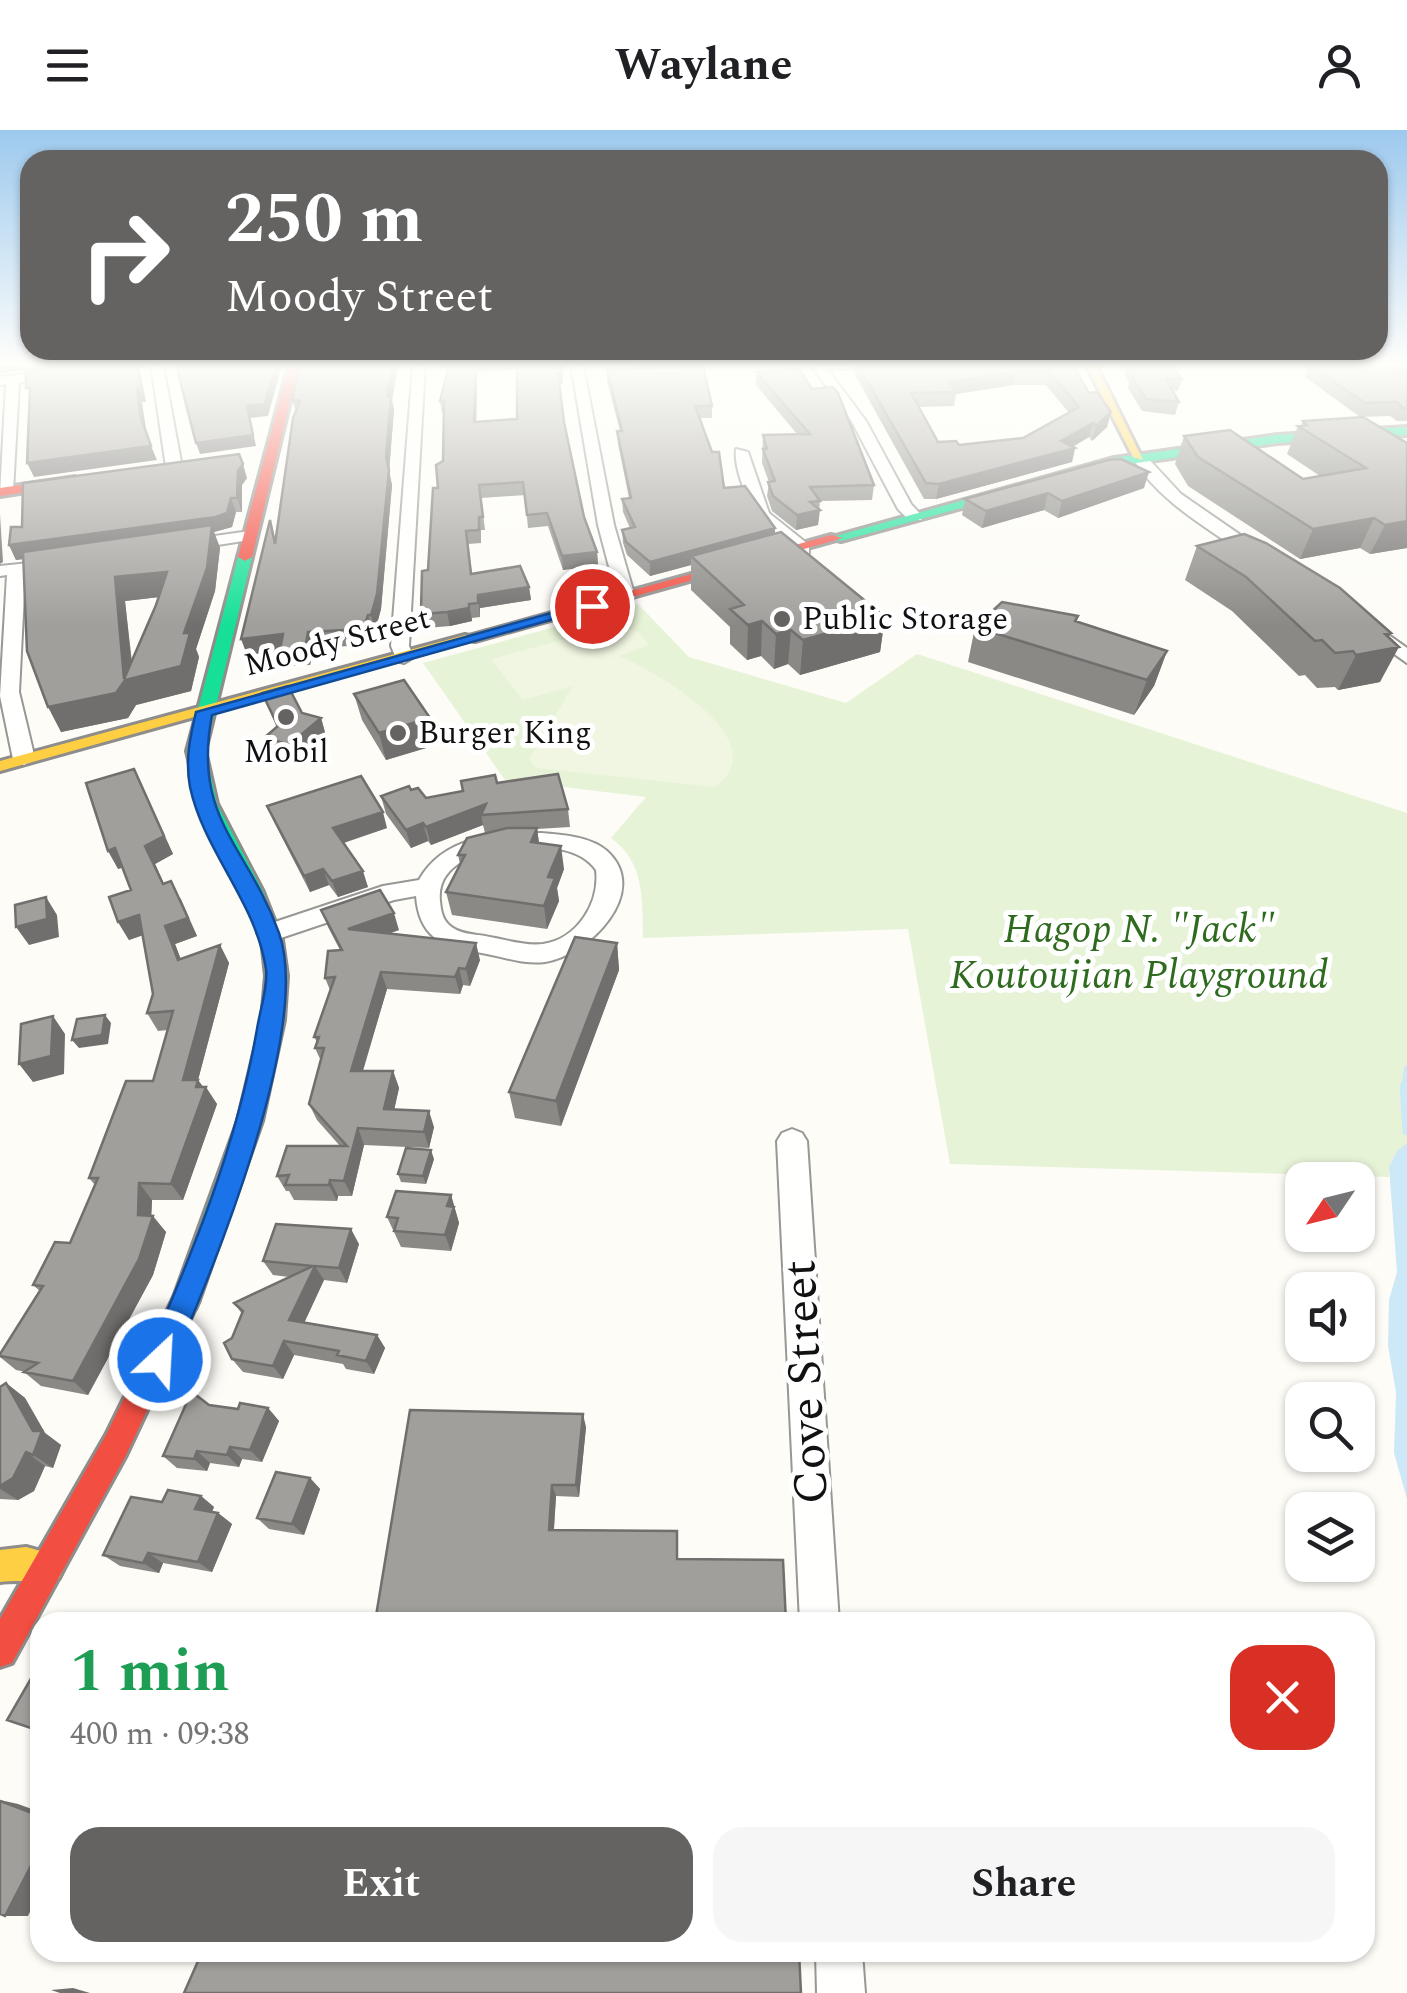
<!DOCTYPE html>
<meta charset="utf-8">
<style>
body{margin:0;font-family:Spectral,serif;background:#f6f6f6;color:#202124;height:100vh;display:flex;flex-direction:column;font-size:38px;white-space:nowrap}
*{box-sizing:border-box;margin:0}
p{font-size:32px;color:#757577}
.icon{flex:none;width:55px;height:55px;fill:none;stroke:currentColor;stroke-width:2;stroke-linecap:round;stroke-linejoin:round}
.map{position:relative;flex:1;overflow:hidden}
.details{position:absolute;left:30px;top:1482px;width:1345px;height:350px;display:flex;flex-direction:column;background:#fff;border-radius:30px;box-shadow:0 2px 8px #0004}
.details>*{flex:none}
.top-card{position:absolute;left:20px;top:20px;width:1368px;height:210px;border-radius:30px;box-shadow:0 2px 8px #0004;background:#646362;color:#fff;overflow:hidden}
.needle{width:65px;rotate:235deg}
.controls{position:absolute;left:1285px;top:1032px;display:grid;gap:20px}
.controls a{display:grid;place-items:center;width:90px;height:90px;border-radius:20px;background:#fff;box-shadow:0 2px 8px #0004;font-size:50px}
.pin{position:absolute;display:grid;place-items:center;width:85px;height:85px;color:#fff;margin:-42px;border:5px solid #fff;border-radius:50%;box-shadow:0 2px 10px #0007}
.me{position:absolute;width:110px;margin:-55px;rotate:25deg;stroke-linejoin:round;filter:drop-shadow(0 0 8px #0008)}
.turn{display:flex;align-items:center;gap:35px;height:210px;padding:0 40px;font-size:45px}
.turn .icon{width:130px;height:130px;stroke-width:2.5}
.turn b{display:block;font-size:70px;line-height:85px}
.round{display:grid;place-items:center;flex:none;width:105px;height:105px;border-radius:30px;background:#f6f6f6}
.overview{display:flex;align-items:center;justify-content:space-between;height:170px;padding:0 40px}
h1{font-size:60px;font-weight:700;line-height:75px;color:#1e9e55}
.action{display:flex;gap:20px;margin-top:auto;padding:20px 40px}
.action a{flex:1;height:115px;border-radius:30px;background:#646362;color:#fff;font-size:40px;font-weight:700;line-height:115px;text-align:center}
.action a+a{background:#f6f6f6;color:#202124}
header{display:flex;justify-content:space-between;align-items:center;height:130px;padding:0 40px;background:#fff;font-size:45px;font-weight:700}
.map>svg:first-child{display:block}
.green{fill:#e7f3d7}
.pitch{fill:#f0f6e1}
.water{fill:#cde8f7}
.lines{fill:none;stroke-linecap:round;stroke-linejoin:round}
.stream-far1{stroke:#cde8f7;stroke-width:6}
.stream{stroke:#cde8f7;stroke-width:9}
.street-casing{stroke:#979795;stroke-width:4}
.fast-casing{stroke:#8e8d8b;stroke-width:6}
.slow-casing{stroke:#8e8d8b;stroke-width:6}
.jam-casing{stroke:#8e8d8b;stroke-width:6}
.street{fill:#fffffe;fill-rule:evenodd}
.fast{fill:#16e098;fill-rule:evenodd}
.slow{fill:#ffcf43;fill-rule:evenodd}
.jam{fill:#f24e42;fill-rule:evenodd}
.wall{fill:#8a8986;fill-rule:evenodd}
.shaded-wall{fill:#716f6d}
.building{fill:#a19f9c;stroke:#716f6d;stroke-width:2.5;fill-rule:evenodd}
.route{fill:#1a73e8;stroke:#114b97;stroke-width:2.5}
.poi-dot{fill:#646362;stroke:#fff;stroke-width:4}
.labels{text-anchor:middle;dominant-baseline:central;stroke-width:10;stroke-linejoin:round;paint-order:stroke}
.far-poi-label{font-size:32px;fill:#111;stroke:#fff;text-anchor:start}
.far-street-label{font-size:32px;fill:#111;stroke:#fff}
.park-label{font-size:40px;font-style:italic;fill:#2f6b1f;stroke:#fff}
.near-street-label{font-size:48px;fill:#111;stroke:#fff}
</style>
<header><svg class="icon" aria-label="menu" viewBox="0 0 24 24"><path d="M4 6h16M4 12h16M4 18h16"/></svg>Waylane<svg class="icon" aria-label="person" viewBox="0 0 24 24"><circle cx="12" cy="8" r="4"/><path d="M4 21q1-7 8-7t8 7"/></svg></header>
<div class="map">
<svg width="1407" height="1863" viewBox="0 0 1407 1863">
<rect width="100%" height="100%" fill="#fdfcf7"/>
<path class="green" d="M638,474L689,527L846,573L917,524L1407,683V1013C1395,1022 1389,1032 1389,1047L950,1034L908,799L643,808C642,768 645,733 611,708L646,667L505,650L423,533Z"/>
<path class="pitch" d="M607,498L637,501L649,515L619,526C655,541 779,611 715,657L536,638L529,629L573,556L523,570L491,529Z"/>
<path class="water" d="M1407,1013V1369L1394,1323L1396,1262L1388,1216L1389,1170L1397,1142L1389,1037L1397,1021Z"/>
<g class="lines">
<path class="stream-far1" d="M1404,958L1407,938"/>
<path class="stream" d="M1404,956L1407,1001"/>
<defs>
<path id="street" d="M98,235H133L19,253L13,361L0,364L6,254L0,255V247Z
M151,235H163L182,337L174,342L166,337Z
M413,235H425L409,516L414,527L404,533L397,531L391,516Z
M571,235H583L614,395L635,467L626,472L617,467L598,395Z
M811,235H897L891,239H827L866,291L911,374L923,387L921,390H909L898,379L852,292Z
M736,319L748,322L769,383L809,415V423C771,427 732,350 736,319Z
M1134,324H1144L1181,364L1268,424V432H1256C1212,400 1160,374 1132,327Z
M250,401L256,403V409L179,421L171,416L179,411Z
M58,430L67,435L64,439L25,444L19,562L35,629L24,635L13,629L0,566L7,445L0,446V436Z
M1369,491L1407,518V533L1362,501L1360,497Z
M541,703C562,705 590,706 607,721C652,762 588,826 545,832C522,835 498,825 476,822C440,817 419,805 416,766L394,770L269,812L257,803L260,797L383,756L419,750C443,707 496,702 541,703ZM511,717C539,717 578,714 596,740C600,772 578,809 543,814C526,816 507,810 490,807C478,804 463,805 453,798C443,792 441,782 440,771C436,733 480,721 511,717Z
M792,999L802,1003L807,1011L839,1492H800L777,1011L782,1003Z
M816,1822H862L865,1863H817Z"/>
<path id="fast" d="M1407,297V305L1277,313L1115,336L841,411L829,408L1114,328L1277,305Z
M245,423L252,427L205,621L217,674L263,762L282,810L287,846L284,890L262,991L199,1170L195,1179L186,1182L177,1179L173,1170L238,991L262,890L266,846L262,810L243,762L199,674L187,621L238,427Z"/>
<path id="slow" d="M1086,235H1096L1143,330L1133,327Z
M465,505L478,508L0,641V631Z
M26,1417L59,1426L64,1437L59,1448C43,1454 19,1449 0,1452V1420Z"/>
<path id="jam" d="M289,235H299L252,427L245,431L238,427Z
M75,347L81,351L79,354L0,366V358Z
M831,405L843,408L475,511L462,508Z
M186,1158L195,1161L199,1170L126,1325L12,1533L0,1537V1489L106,1305L177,1161Z"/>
</defs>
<use href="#street" class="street-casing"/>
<use href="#fast" class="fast-casing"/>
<use href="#slow" class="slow-casing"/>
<use href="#jam" class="jam-casing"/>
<use href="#street" class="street"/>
<use href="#fast" class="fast"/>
<use href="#slow" class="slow"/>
<use href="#jam" class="jam"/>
</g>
<path class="wall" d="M301,235H398L392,270L394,280L389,341L392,355L381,479L375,501H372L367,515L313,518L310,535L285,536L280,521L247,525L276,410L296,282L292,269Z
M445,235H562L563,253L559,255L564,292L584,387L597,422L598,435L563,440L548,396L528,398L525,365L481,368L485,400H481V413L468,414L472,444L529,457L531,470L480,478V487L472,488V491L450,496L426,498L421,480L428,440L438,358L443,331L444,283H442L440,271L446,241ZM517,239V289L476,292L477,242Z
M854,235H1073L1089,263L1111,282L1107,297L1092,311L1089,307L1073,317L1075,318L1072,332L936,369H924L854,243ZM1013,255H1046L1069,283L1023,308L959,315L938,312L918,277L954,276L956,264Z
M1123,235H1170L1182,249L1178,261H1173L1179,272L1175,285L1142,281L1128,258L1129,252L1124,243L1125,238Z
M1309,235L1397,239L1399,235H1407V291H1397L1390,286L1360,287L1305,247Z
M607,240L712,276V288H700L724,358L775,404L885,487L880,522L800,545L788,534L774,539L761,526L747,530L730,514V497L691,460V435L650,446L627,425L623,413L622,400L630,398L623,382L622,369L629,368L618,314L617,301H620L607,251Z
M756,242L874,355L872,370L820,371L818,395L796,400L772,381L767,366L769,352L762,333L763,305L797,304L756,255Z
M1363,287L1407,418L1370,424L1360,418L1300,429L1188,356L1175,334L1184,306L1303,349L1320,346L1287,324L1298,296L1301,295L1303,291Z
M247,348L242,355V382H236L232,397L214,402L220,418L215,461L196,519L199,527L191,561L136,575L128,588L61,602L23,429L16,430L9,415L22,397ZM159,467L132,532L125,471Z
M1144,358L1058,388L1044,380L982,398L962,385L965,369Z
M1197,416L1389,508L1380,552L1338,560L1335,557L1317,558L1305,545L1299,546L1232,481L1185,450Z
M1078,486L1077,491L1167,521L1154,556L1134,585L968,532L975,497Z
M262,563L302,583L321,588L326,606L295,633L271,625L265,607L277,598Z
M354,564L436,615L386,630L362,590Z
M134,639L173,724L155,734L164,754L181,769L197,806L175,814L181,830L220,815L229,833L198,950L217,974L183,1070H152L151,1086L166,1102L153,1145L88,1265L41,1256L24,1242H26L16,1240L0,1227L40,1161L33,1155L70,1113L95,1055L89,1048L153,951L168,900L158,901L147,883L153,864L143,805L129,810L118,792L131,760L122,737L118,739Z
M497,653L568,679L570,697L537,699L539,713L564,739L557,758L559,771L547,799L452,785L446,762L460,734L458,725L485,703L483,695L431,715L428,711L411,718L386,684L381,666L411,660L426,668Z
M267,676L387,698L344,713L368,757L338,767L329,755L310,762L274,692Z
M321,780L399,800L390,803L480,830L470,856L463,855L460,864L387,859L362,941H393L399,958L394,979L434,997L429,1018L364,1015L352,1066H338L337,1071L294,1070L289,1061H286L277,1046L340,1016L317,990L309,974L321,931L315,918L317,912L314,907L330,860L325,848L340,820L328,797Z
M617,813L619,840L561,996L515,988L509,962Z
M434,1029L426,1054L401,1052L398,1044Z
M451,1065L459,1093L451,1121L401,1117L387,1087Z
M359,1114L347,1153L324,1150L304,1193L377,1205L385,1218L374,1244L346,1239L343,1234L294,1225L283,1249L243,1242L232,1229V1208L242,1184L234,1173L289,1147L273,1145L263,1131Z
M6,1253L25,1268L45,1303L61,1315L53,1338L45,1336L34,1361L18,1370L0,1369V1257Z
M209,1275L238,1279L268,1278L279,1291L262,1332L242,1329L239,1337L210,1333L207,1341L177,1338L163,1326Z
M586,1297L579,1367L556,1366L554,1400L678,1411V1429L375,1492Z
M310,1348L320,1359L304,1405L269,1399L257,1388Z
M201,1366L214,1377L212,1382L218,1383L232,1394L212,1442L163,1433L159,1443L120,1436L103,1425L162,1372Z"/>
<path class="shaded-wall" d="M0,235H68L0,243Z
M137,235H139L146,272H142L146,299L140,285L137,258Z
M276,235H282L268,286L250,288L256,316L200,324L196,313L247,276Z
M393,235H398L392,270L394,280L389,341L392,355L381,479L375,501L371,485L386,327L387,266Z
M476,235H518L519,239L477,242L476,304L474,292Z
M1016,241L1013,255L956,264V262L950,252Z
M562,242L563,253L559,255L558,243Z
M1111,282L1107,297L1092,311L1096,296Z
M1093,293L1089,307L1068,319L1075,318L1072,332L936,369L939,354L1061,311Z
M151,316L157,330L34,347L27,333Z
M243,334L247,348L242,355V382L237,368L238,341Z
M1149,342L1144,358L1058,388L1062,371Z
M1048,363L1044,380L982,398L986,381Z
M231,368L236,382L232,397L214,402L220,418L215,461L196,519L199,527L191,561L136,575L128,588L61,602L48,577L115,447L167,442L177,465L125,471L133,548L184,503L211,403L16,430L9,415Z
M820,380L818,395L796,400L797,385Z
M0,384L3,432L0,434Z
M1374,388L1360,418L1300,429L1313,399Z
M1407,391V418L1370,424L1385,395Z
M775,398V412L691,426V435L650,446V432Z
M597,422L598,435L563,440L562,426Z
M529,457L531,470L480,478V487L478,465Z
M469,474L472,491L450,496L447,482Z
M368,485L372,501L367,515L363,499Z
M885,487L880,522L800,545L803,510Z
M762,491L761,526L747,530L748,495Z
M791,500L788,534L774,539L776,504Z
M308,502L313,518L310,535L305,519Z
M1391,503L1382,520L1399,517L1380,552L1338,560L1356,525L1385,504Z
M283,504L288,520L247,525L241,509Z
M1167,521L1154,556L1134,585L1147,550Z
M321,588L326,606L295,633L289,615Z
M430,588L436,615L386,630L379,603Z
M134,639L173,724L155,734L172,772L145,716Z
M486,674L481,685L483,695L431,715L426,697Z
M383,682L387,698L339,714L333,698Z
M423,693L428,711L411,718L406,700Z
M537,698L540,721L531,712Z
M561,716L564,739L557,758L559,771L547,799L544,776L548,747Z
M115,718L125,737L118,739L108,721Z
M323,739L329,755L310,762L304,746Z
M363,741L368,757L338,767L332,751Z
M171,751L197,806L175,814L188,848L178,830L165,796Z
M46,767L57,785L59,807L29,815L16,797Z
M394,783L399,800L354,816L348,799Z
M139,785L149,803L129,810L118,792Z
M476,813L480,830L470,856L466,839Z
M617,813L619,840L561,996L556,971Z
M220,815L229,833L198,950L205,961L206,957L217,974L183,1070L171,1054L183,950Z
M459,838L463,855L460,864L455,847Z
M381,842L387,859L358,958L351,941Z
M105,885L111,893L108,914L79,918L72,910Z
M53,886L65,904L64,944L33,952L19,934Z
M393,941L399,958L391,995L384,979Z
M429,981L434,997L429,1018L424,1002Z
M358,998L364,1015L352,1066L344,1051Z
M431,1020L434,1029L426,1054L423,1046Z
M330,1050L338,1066L337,1071L329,1055Z
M139,1053L152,1070L151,1093L153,1086L166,1102L153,1145L88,1265L73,1251L138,1085Z
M451,1065L459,1093L451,1121L445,1105L447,1076Z
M351,1099L359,1114L347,1153L339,1138Z
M315,1136L324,1150L299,1204L289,1190Z
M377,1205L385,1218L374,1244L366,1231Z
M284,1211L294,1225L283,1249L273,1236Z
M6,1253L25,1268L45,1303L61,1315L53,1338L33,1325V1301Z
M268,1278L279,1291L262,1332L250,1320Z
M583,1284L586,1297L579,1367L576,1355Z
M230,1317L242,1329L239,1337L227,1325Z
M197,1321L210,1333L207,1341L194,1329Z
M26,1322L45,1336L34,1361L18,1370L0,1359V1356Z
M310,1348L320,1359L304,1405L292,1394Z
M552,1355L556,1366L553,1410L549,1400Z
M201,1366L214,1377L208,1390L195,1379Z
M218,1383L232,1394L212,1442L198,1432Z
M148,1423L163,1433L159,1443L143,1433Z
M0,1670L18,1674L40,1682V1686Z
M34,1730H40V1761L28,1786H5Z
M73,1858L90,1863H60L51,1860Z"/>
<path class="building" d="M68,235H137L141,258H137L140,285L151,316L27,333L30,258H26V241Z
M176,235H276L265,274L247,276L253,305L196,313Z
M301,235H393L387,266H391L386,327L389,340L377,464L371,485H368L363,499L308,502L305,519L280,520L283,504L241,509L270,390L275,414L293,288L300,271L292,269Z
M449,235H476L474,292L517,289V235H562V242L558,243L564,292L584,387L597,422L562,426L547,383L527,385L523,352L479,355L483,387H479V400L466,401L471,444L520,436L529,457L478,465V473L469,474V478L447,482L423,484L421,480L422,441L428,440L433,358H438L436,335L443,331L444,271H440Z
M858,235H1073L1089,263L1097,262L1111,282L1096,296L1093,293L1061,311L1075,318L939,354L926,353ZM1016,241H1049L1079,277L1023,308L959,315L956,311L938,312L911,263L956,262L950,252Z
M1130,235H1170L1182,249H1166L1179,272L1146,269L1131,245H1136Z
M1310,235H1385L1404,242L1402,235H1407V278H1403L1397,272L1365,273Z
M703,236L712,276H695L712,322H719L724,358L745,356L775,398L650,432L626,412L622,400L635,397L622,369L631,368L617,301H622L607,240Z
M799,239L812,259L833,257L838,263L874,355L810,357L820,371L810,372L820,380L797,385L773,366L768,352L775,351L763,319H767L763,305L810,304L756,242Z
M1363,287L1407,313V391L1385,395L1374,388L1313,399L1198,327L1184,306L1230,300L1303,349L1366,338L1298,296L1307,295L1303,291Z
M239,324L243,334L238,341L237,368H231L227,383L216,387L9,415L11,397H22L23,353Z
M1121,329L1149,342L1062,371L1048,363L986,381L965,369L1108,330Z
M212,395L207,438L184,503H190L181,536L125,550L116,563L48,577L27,521L23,422ZM167,442L156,475L124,549L115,447Z
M781,402L885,487L803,510L791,500L776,504L762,491L748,495L730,479L744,475L691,426Z
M1244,404L1266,413L1340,458L1391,503L1385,504L1399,517L1356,525L1353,521L1335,523L1322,510L1315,511L1246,447L1197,416Z
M1002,472L1078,486L1075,491L1167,521L1147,550L975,497Z
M404,550L430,588L379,603L354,564Z
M288,556L302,583L321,588L289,615L265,607L278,596L262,563Z
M134,639L164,706L145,716L163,754L171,751L188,788L165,796L178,830L220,815L183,950H198L196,957H206L171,1054L139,1053L138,1085L153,1086L139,1129L73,1251L24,1242L38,1233L0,1226V1224L43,1156L33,1155L55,1112L70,1113L98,1048H89L126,951H153L173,881L147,883L153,864L139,785L118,792L109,767L131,760L115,718L108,721L86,653Z
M558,644L568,679L481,685L486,674L426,697L423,693L406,700L381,666L409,656L411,660L418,658L426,668L463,661L461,651L495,645L497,653Z
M361,646L383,682L333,698L363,741L332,751L323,739L304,746L267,676Z
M507,698H537L531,712L561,716L548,747L555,748L544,776L446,762L465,725H458L467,708Z
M380,760L394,783L348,799L476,813L466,839L459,838L455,847L381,842L351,941H393L384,979L429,981L424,1002L358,998L344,1051L330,1050L329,1055H285L289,1045L277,1046L287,1016H347L309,974L324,918H315L319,907H314L335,847L325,848L328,821L342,820L321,780Z
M46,767L47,789L16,797L15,775Z
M575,807L617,813L556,971L509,962Z
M105,885L102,905L72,910L77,889Z
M53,886L51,926L19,934L21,894Z
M406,1018L431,1020L423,1046L398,1044Z
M396,1061L451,1065L447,1076L454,1077L445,1105L394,1101L398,1088L387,1087Z
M276,1094L351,1099L339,1138L315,1136L289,1190L377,1205L366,1231L337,1225L339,1221L284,1211L273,1236L232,1229L224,1213L232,1208L243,1181L234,1173L313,1136L263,1131Z
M6,1253L33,1301H42L33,1325L26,1322L13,1348L0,1356V1257Z
M196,1265L209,1275L238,1279L240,1273L268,1278L250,1320L230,1317L227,1325L197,1321L194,1329L163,1326L187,1272Z
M410,1280L583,1284L576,1355H552L549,1400L677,1401V1429L783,1430L786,1492H375Z
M276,1342L310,1348L292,1394L257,1388Z
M168,1360L201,1366L195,1379L218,1383L198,1432L148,1423L143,1433L103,1425L131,1367L162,1372Z
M40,1533V1601L7,1590Z
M0,1671L40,1686V1731L34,1730L5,1786L0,1784Z
M202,1822H799L801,1863H184Z"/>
<linearGradient id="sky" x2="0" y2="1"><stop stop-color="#9dc9ee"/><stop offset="0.47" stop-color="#fefefb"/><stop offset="1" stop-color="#fefefb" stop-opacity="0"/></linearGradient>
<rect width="1407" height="496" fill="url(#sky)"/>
<path class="route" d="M587,473L600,476L212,585C192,689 248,716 279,803C313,899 211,1145 170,1239L160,1243L150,1239L146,1230C193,1122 237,1015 257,899C260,880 268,857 266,839C256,772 204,722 190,657C185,631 190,607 196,582Z"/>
<g class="poi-dot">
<circle cx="782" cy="489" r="10"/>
<circle cx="286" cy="587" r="10"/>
<circle cx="398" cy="603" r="10"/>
</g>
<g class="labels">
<g class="far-poi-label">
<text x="802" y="489">Public Storage</text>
<text x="418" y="603">Burger King</text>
<text x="286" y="622" text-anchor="middle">Mobil</text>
</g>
<g class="far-street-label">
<text transform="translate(337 512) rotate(-15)">Moody Street</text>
</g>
<g class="park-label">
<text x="1139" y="800">Hagop N. "Jack"<tspan x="1139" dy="46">Koutoujian Playground</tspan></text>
</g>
<g class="near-street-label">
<text transform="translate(806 1252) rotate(-93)">Cove Street</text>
</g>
</g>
</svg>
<div class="controls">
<a><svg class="needle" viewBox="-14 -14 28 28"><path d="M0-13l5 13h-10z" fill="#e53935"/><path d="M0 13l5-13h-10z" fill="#757577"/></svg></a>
<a><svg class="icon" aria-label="sound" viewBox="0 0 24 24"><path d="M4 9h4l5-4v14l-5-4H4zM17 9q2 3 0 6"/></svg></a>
<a><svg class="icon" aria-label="search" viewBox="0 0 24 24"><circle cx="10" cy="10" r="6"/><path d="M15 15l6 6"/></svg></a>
<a><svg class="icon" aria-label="layers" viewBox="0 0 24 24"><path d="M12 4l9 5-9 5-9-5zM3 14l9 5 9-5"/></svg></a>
</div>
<div class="pin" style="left:592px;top:476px;background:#d93025"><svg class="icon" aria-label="arrive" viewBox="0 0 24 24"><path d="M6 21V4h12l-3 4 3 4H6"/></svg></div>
<svg class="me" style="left:160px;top:1230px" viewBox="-20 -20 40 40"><circle r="17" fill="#1a73e8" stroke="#fff" stroke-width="3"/><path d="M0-11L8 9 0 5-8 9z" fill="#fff"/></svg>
<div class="top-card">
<div class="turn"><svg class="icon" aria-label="right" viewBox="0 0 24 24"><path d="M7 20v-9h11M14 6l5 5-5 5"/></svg><div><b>250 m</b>Moody Street</div></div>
</div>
<section class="details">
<div class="overview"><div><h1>1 min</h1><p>400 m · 09:38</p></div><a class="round" style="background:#d93025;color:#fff"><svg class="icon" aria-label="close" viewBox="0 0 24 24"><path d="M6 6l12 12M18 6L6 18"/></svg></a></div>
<div class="action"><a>Exit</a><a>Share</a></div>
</section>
</div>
